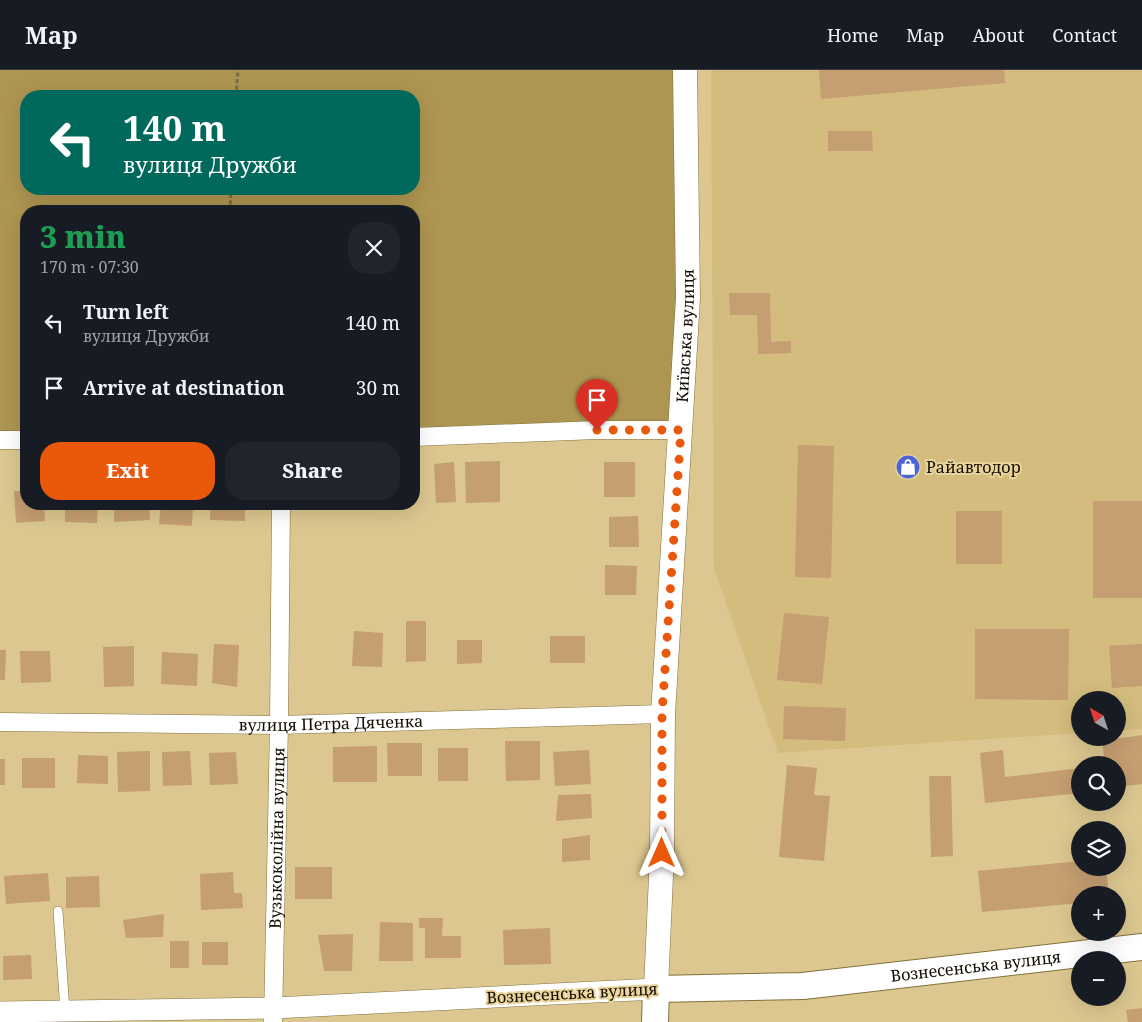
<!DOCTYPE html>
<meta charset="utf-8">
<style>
body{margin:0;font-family:"Noto Serif",serif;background:#20242c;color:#f1f3f6;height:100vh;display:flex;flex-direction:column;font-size:19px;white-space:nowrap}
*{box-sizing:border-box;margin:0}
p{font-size:16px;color:#9ea1a6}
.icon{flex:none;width:28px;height:28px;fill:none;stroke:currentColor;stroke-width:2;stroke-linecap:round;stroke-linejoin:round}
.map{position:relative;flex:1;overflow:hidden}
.side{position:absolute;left:20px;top:135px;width:400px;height:305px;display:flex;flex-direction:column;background:#171b24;border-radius:20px;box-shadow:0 5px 20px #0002}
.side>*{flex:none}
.banner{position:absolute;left:20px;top:20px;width:400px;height:105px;border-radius:20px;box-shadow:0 5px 20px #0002;background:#00695c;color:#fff;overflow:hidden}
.needle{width:32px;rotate:321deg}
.fabs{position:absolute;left:1071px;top:621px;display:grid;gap:10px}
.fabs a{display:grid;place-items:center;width:55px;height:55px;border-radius:50%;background:#171b24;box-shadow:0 5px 20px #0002;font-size:25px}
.pin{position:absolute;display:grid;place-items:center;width:42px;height:42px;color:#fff;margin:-51px -21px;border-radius:50% 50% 50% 0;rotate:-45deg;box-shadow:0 0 5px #0007}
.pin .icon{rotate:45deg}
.me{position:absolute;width:55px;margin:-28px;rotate:0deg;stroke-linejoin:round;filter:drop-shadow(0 0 4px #0008)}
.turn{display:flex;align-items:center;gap:18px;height:105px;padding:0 20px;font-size:22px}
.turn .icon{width:65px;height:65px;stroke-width:2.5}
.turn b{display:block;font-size:35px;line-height:42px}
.round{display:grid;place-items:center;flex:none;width:52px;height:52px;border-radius:20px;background:#20242c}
.headline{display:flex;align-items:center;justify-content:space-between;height:85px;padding:0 20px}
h1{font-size:30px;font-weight:800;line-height:38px;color:#1e9e55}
.primary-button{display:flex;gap:10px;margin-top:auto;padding:10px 20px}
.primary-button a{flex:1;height:58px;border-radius:20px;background:#ea580c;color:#fff;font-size:20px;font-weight:800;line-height:58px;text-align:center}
.primary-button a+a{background:#20242c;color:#f1f3f6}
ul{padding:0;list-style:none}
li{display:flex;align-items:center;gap:15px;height:65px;padding:0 20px}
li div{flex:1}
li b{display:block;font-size:19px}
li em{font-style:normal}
header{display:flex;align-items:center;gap:30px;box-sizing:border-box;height:70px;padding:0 25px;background:#171b24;border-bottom:1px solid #363941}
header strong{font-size:24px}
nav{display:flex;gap:28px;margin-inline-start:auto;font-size:18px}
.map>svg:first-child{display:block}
.built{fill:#d3bc7d}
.green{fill:#ae9551;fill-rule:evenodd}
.building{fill:#c59e71}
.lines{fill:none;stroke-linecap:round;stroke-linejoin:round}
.service-casing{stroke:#83703b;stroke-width:10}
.minor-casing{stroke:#83703b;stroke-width:19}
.tertiary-casing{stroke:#83703b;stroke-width:22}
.secondary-casing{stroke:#83703b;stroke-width:25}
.primary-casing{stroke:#83703b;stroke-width:28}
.path{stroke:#7a6b49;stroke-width:3;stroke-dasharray:4 2.5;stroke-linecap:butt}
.service{stroke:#fff;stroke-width:9}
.minor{stroke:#fff;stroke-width:18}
.tertiary{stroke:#fff;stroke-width:21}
.secondary{stroke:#fff;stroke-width:24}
.primary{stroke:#fff;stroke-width:26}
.route{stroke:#ea580c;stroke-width:9;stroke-dasharray:0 16.2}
.labels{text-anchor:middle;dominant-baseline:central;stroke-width:4;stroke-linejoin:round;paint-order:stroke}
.street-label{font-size:16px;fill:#140c00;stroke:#e9d49c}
.poi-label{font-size:16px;fill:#140c00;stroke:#e9d49c;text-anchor:start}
</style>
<header>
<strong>Map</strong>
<nav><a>Home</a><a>Map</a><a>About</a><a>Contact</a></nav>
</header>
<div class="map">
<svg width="1142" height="952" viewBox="0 0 1142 952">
<rect width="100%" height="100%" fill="#dcc790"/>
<path class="built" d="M711,0H1142V659L1118,661V630H1080V663L778,683L714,498Z"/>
<path class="green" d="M0,0H685L681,360L414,357V141H26V366L0,367ZM26,26H414V119H26Z"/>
<path class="building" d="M819,0H1004L1005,13L821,29Z
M828,61H872L873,81H828Z
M729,223H770L771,272L791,271V283L758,284L757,245H730Z
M798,375L834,376L831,508L795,507Z
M500,391V432L466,433L465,392Z
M454,392L456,432L436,433L434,394Z
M604,392H635V427H604Z
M14,421H26V434H44L45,451L16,453Z
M1093,431H1142V528H1093Z
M65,434H98L97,453L65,452Z
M114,434H149L150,450L114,452Z
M161,434H193L192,456L159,454Z
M210,434H245V451L210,450Z
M333,434H367V438L333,439Z
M956,441H1002V494H956Z
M638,446L639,477H609V447Z
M605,495L637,496L636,525H605Z
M784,543L829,547L822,614L777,610Z
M406,551H426V591L406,592Z
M975,559H1069L1068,630L975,629Z
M354,561L383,563L382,597L352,596Z
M550,566H585V593H550Z
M457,570H482V593L457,594Z
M214,574L239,575L237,617L212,613Z
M1142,574V616L1112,618L1109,576Z
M134,576V616L104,617L103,577Z
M0,580H6L5,610H0Z
M20,581H50L51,612L21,613Z
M162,582L198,584L197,616L161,614Z
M784,636L846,638L845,671L783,669Z
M1142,665V714L1118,717V695H1105L1102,671Z
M505,671H540V710L506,711Z
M387,673H422V706H388Z
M377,676V712H333V677Z
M438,678H468V711H438Z
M589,680L591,714L555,716L553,682Z
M1003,680L1005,707L1080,698V723L985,733L980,683Z
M150,681V721L118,722L117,682Z
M190,681L192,715L163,716L162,682Z
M236,682L238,714L210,715L209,683Z
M78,685L108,686V714L77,713Z
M22,688H55V718H22Z
M0,689H5V715H0Z
M787,695L817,698L814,725L830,726L824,791L779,787Z
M929,706H951L953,786L931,787Z
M591,724L592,748L556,751L558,725Z
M590,765V790L562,792V769Z
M1080,791V798H1106L1109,825H1080V833L982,842L978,801Z
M295,797H332V829H295Z
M233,802L234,823H242L243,838L201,840L200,804Z
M48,803L50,831L6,834L4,806Z
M99,806L100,837L66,838V807Z
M164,844L163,867L126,868L123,850Z
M419,848H443L442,866H461V888H425V858H419Z
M380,852L413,853V891H379Z
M550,858L551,894L504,895L503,860Z
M353,864L352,901H324L318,865Z
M170,871H189V898H170Z
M202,872H228V895H202Z
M31,885L32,909L3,910V886Z
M1142,938V952H1128L1126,940Z"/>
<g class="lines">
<defs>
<path id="service" d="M58,841L65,941"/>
<g id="minor">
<path d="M414,367L597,360H681"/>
<path d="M0,370H26"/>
<path id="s1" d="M0,652L279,655L663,644"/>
<path id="s2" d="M273,952L279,655L281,434"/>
</g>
<path id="tertiary" d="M0,942L274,938L656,919"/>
<g id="secondary">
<path id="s3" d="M656,919L662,783L663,644L688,228L685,0"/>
</g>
<g id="primary">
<path id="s4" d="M655,952L656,919L803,916L1142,877"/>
</g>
</defs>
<use href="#service" class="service-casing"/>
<use href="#minor" class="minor-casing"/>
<use href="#tertiary" class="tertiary-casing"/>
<use href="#secondary" class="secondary-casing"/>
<use href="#primary" class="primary-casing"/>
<path class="path" d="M236,26L238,0
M230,141L231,119"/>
<use href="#service" class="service"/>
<use href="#minor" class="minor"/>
<use href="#tertiary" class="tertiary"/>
<use href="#secondary" class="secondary"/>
<use href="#primary" class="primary"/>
</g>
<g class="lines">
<path class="route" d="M597,360H681L662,644V783"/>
</g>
<defs>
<symbol id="shop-disc" viewBox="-11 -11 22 22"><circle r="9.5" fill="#4a64d8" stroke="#e9d49c"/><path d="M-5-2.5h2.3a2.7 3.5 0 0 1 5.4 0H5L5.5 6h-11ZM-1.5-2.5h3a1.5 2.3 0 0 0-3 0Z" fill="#fff"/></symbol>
</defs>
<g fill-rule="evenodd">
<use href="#shop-disc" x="894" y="383" width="28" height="28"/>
</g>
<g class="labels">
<g class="street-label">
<text stroke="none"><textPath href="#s3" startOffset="654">Київська вулиця</textPath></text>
<text stroke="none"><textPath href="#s1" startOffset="331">вулиця Петра Дяченка</textPath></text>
<text stroke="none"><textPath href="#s2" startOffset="184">Вузькоколійна вулиця</textPath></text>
<text stroke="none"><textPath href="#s4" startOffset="354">Вознесенська вулиця</textPath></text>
<text transform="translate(572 923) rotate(-3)">Вознесенська вулиця</text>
</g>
<g class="poi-label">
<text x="926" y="397">Райавтодор</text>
</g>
</g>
</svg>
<div class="fabs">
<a><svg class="needle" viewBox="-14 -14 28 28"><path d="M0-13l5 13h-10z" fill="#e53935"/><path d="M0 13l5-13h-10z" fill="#9ea1a6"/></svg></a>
<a><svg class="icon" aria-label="search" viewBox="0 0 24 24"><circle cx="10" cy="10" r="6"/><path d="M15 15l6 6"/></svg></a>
<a><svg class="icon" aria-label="layers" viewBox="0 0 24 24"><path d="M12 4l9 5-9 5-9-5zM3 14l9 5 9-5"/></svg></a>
<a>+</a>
<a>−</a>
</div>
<div class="pin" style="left:597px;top:360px;background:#d93025"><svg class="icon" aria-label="arrive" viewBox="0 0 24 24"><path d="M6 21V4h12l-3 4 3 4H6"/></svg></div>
<svg class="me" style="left:662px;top:783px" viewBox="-20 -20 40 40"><path d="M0-17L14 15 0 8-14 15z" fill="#ea580c" stroke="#fff" stroke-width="4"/></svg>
<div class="banner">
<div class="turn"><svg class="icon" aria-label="left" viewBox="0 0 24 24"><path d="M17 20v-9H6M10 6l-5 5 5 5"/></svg><div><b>140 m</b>вулиця Дружби</div></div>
</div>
<section class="side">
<div class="headline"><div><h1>3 min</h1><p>170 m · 07:30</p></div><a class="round"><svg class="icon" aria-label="close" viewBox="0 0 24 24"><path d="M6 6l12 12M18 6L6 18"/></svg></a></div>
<ul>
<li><svg class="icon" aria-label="left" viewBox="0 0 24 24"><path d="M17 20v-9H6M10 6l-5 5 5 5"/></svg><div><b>Turn left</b><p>вулиця Дружби</p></div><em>140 m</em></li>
<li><svg class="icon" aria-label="arrive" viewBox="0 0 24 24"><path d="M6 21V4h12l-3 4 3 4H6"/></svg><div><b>Arrive at destination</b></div><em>30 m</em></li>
</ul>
<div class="primary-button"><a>Exit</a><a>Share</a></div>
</section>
</div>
